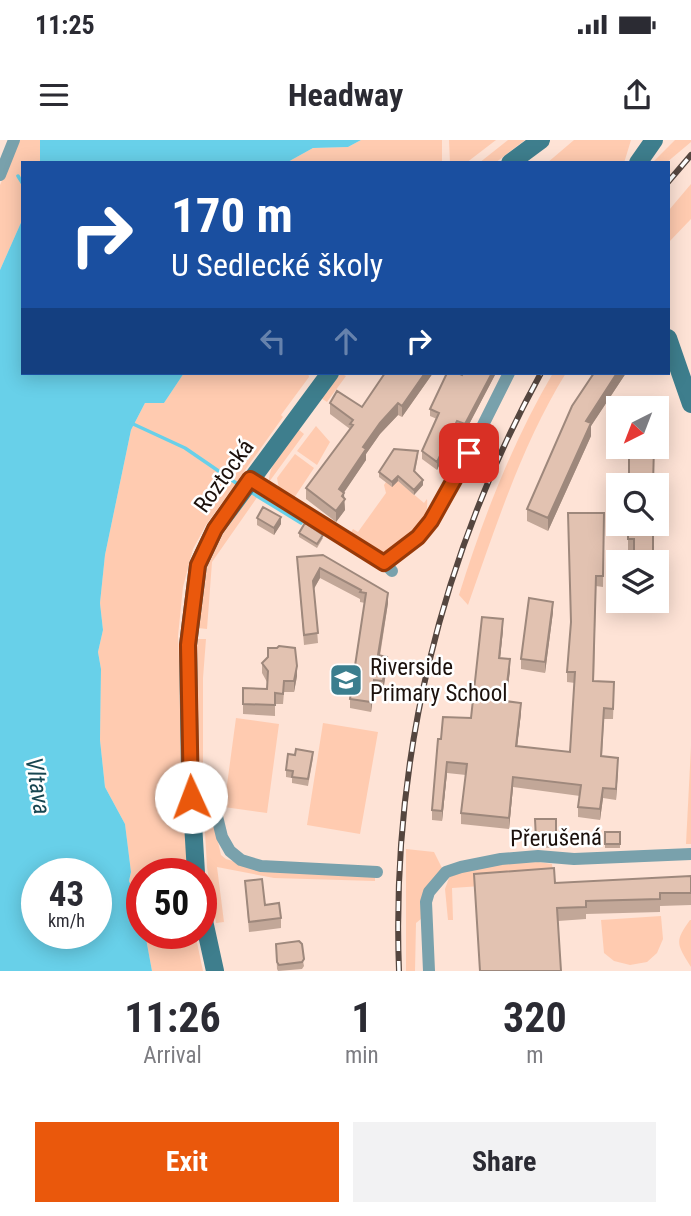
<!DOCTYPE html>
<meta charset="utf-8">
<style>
body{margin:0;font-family:"Roboto Condensed",sans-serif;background:#f2f2f3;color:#2b2b33;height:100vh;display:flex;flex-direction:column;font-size:26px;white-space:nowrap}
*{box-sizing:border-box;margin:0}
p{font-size:23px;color:#7c7c81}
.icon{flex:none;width:38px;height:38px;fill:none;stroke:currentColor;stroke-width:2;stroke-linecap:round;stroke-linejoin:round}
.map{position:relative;height:831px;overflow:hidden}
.sheet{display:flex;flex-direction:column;background:#fff;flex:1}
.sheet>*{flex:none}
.guide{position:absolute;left:21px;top:21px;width:649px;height:214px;border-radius:0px;box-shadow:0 4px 18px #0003;background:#1a4fa0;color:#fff;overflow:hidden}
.needle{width:46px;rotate:222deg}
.controls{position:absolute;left:606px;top:256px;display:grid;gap:14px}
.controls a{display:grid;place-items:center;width:63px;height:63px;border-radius:0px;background:#fff;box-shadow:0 4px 18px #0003;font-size:35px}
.speed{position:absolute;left:21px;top:718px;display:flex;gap:14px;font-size:35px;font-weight:700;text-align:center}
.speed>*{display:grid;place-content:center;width:91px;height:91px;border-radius:50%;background:#fff;box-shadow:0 4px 18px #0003;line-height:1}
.speed small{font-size:18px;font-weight:400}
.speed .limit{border:10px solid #d22;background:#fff;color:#111}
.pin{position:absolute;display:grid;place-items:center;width:60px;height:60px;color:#fff;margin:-30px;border-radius:14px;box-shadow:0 4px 10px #0006}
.me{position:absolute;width:77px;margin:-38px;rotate:358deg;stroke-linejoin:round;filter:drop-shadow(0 0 5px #0008)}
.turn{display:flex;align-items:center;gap:24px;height:147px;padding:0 35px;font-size:32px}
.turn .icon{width:91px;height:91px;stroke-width:2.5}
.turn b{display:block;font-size:49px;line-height:60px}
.lanes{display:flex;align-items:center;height:66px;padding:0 35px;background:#0003;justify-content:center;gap:35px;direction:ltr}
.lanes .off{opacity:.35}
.eta{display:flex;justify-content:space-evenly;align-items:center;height:119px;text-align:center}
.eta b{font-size:42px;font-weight:700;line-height:49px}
.button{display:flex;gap:14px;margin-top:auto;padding:14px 35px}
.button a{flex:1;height:80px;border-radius:0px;background:#ea580c;color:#fff;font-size:28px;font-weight:700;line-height:80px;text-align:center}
.button a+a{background:#f2f2f3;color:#2b2b33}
.status{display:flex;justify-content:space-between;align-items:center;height:49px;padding:0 35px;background:#fff;direction:ltr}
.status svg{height:19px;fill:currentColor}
header{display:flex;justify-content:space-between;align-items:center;height:91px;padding:0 35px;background:#fff;font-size:32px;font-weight:700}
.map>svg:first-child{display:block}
.green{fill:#ffcbb0}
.water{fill:#68d0e9;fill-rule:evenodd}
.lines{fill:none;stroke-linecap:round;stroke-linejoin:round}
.stream{stroke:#68d0e9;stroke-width:3.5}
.street{stroke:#79a1ac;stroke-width:12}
.secondary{stroke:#3e7e8d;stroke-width:18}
.rail-casing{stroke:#55463f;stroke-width:6}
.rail{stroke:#fff;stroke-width:3.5;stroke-dasharray:10;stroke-linecap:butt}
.wall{fill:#c2a798}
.shaded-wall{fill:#9e887c}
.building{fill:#e2c2b1;stroke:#9e887c;stroke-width:2}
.route-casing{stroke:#983908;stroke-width:18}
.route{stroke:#ea580c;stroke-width:12}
.labels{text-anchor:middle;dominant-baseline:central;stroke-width:5;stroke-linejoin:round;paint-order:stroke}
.street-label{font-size:23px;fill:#1c110c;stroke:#fff}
.poi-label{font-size:23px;fill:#1c110c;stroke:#fff;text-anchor:start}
.water-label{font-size:24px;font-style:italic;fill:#174651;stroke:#fff}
</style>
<div class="status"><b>11:25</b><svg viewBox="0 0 49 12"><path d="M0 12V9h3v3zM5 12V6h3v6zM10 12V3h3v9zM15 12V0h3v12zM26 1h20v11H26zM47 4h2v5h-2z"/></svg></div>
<header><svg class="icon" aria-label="menu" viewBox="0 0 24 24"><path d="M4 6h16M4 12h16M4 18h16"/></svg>Headway<svg class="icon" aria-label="share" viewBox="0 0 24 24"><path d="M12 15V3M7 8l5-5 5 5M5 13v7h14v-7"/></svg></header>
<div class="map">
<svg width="691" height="831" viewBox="0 0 691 831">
<rect width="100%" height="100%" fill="#fee3d6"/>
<path class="green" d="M20,0H40V23H23V78L0,130V45Z
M361,0H442V23H286L313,8L348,7Z
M449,0H496L466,23H450Z
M508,0H525L495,23H479Z
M574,0H631L624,23H547Z
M675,0H691V2L666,23H652Z
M691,44V79L669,102V70Z
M184,233H308L309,237L281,275L283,277L206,385L193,409L183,447L178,496L187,733H142V772L139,755L134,752L129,741L131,732L125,684L105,647L100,600L101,529L98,512L103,490L100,463L105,415L131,290L145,263H164Z
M340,233L346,236L327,262L321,258Z
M553,233H566C522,304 496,386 468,465L459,455C483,378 512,303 553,233Z
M316,286L330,302L317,325L297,311Z
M298,289L304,294L269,342C269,322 287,305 298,289Z
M295,314L314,328L292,361L280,354L277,338Z
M398,341L424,363L427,359C430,388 404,400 383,413L350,394L353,389L358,392L386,353L384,345L386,342Z
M255,352L258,354L256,359L212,422L207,489L198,488L204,441L209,420L219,397L249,355Z
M196,499H206L203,538V628L196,618Z
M236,578L279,584L267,673L224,667Z
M323,583L378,592L360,694L307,685Z
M691,606V704H686Z
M203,656L208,659L221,715L226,719L262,730L375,736V741L274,738L217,727L224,782L216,783L207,727Z
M406,709L434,712L442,728L421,759V779L416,783L415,831H406Z
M538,722L552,724L554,741L452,748L453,780H448L445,749L450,735L500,724Z
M661,776L663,799L657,813L647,822L630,825L614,821L604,813L601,780Z
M690,780H691V827C677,804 674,802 690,780Z
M145,793H195L203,831H152Z"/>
<path class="water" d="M40,0H361L348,7L313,8L286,23H40Z
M23,78V233H184L164,263H145L131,290L105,415L100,463L103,490L98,512L101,529L100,600L105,647L125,684L131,732L129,741L134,752L139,755L142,793H145L152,831H0V130ZM37,733H96V793H37Z"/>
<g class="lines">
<path class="stream" d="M18,36L23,44
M131,283L185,308L239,345
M249,351L301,383
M132,749L142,743"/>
<path class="street" d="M0,35L14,0
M250,339L384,423L392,431
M384,423L417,397L431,381L459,333L509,233
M190,633L204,641L212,656L222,697L230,711L241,720L261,726L377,732
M429,831L426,762L429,752L446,732L461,727L501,719L538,716L574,719L691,714"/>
<path class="secondary" d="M510,23L541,0
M638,23L654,0
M668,198L691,264
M196,733L190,633L188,505L198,425L215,389L330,233
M201,767L215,831"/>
<defs>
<path id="rail" d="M668,42L691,15
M399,831C391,621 440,417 541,233"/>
</defs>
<use href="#rail" class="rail-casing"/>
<use href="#rail" class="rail"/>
</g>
<path class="wall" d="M385,233H433L402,277L398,275L380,294L366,314V320L343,353L345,370L336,382L306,359V348L350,289L330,274V263L362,267Z
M463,233H496L465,292L457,288L437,330L422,319V311L437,279L430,276V269Z
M594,233H626L591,286V296L548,391L527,381V369Z
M418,316L415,332L423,345L414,355L398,341L392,347L379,337V332Z
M604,373L603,447L596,446L594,541L614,553L613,579H604L602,616L618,628L616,660L603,658L600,680L578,677V667L580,656L513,647L509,689L461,684V673L466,635L447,633L442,681L432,680V670L441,599L471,578L503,490L500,518L510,530L506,561L521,573L517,606L570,612L575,543L567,542V532Z
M257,378L281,384L274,395L257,385Z
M628,383H653L634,411H628Z
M299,393L323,398L317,408L299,397Z
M323,415L388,463L380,516L387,527L383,551L374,550L371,572L350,568V559L365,463L360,462V459L320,438L314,449L318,503L304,505L297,417Z
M553,472L545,533L521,529V519Z
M262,523L297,536L294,552H284L283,564H275V576L243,574V548L267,549V542L262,533Z
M295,615L313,618L308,646L292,643V638L286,637V630Z
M535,679H556V701H553V708L536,707Z
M605,692H620V708H605Z
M474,734L555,743L691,736V765L660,766V772L586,774V779L558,781L561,831H480Z
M245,741L265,765L281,778V788L249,792Z
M299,801L304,826L302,829L278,831L277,829L276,804Z"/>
<path class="shaded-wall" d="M425,233H433L402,277V266Z
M492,233H496L465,292V284Z
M617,233H626L591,286V296L548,391V378L586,281Z
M398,263V275L380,294L366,314V320L339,360V349L363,307L380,283Z
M457,281V288L437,330V322Z
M398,336V341L392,347V342Z
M423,340V345L414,355V350Z
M344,353L345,370L336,382V371Z
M281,377V384L274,395V388Z
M320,428V438L313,450V441Z
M388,453V463L378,525V515Z
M553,462V472L545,533V522Z
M503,479V490L499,529V518Z
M387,517V527L383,551V541Z
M510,519V530L505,572V561Z
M297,526V536L294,552V541Z
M374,540V550L371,572V562Z
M521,563V573L516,617V606Z
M618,618V628L616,660V649Z
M447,622V633L442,681V671Z
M513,637V647L509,689V678Z
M603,648V658L600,680V669Z"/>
<path class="building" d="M385,233H425L402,266L398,263L380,283L363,307L366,309L339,349L344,353L342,356L345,359L336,371L306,348L353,285L350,284L353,280L330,263L337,251L362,267Z
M447,233H458L462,235L463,233H492L465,284L457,281L437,322L422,311L439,273L430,269Z
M594,233H617L586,281L591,283L548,378L527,369L572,266Z
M629,306H654L653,345H629Z
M394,309L418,311L414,331L423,340L414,350L398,336L392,342L379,332Z
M263,367L281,377L274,388L257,378Z
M568,373H604L603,436H596L593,541L614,542L613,569L604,568L601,616L618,618L616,649L603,648L600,669L578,667L581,645L513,637L509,678L461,673L467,624L447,622L442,671L432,670L438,599H441L443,577L471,578L482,477L503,479L499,518L510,519L505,561L521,563L516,606L570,612L575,532H567L571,482Z
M305,383L323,395L317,404L299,393Z
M628,383H653V422H634V399H628Z
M323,415L388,453L378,515L387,517L383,541L374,540L371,562L350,559L366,453L360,452L361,450L320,428L313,441L318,493L304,495L297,417Z
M529,458L553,462L545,522L521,519Z
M279,506L295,508L297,526L294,541H284L283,554L275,553V565L243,564V548L267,549L268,531L262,523L268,517V508H277Z
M296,609L313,612L308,639L292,637L293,631L286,630L288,614L295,615Z
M535,679H556V694H552L553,701L536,700Z
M605,692H620V704H605Z
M554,728L555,743L691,736V753H660V759L586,761V767L557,768L561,831H480L474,734Z
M262,739L265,765L279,763L281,778L249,782L245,741Z
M299,801L302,804L304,819L302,822L279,825L277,822L276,804Z"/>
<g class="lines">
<defs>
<path id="route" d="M191,657L188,505L198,425L215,389L250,339L384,423L418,397L431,381L469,313"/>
</defs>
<use href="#route" class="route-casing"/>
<use href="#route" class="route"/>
</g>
<defs>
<symbol id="school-square" viewBox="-11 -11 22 22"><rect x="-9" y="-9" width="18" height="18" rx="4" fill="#3b7e8e" stroke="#fff"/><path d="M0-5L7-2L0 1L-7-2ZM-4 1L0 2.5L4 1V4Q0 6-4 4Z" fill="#fff"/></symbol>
</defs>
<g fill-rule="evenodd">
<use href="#school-square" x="327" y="521" width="38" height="38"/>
</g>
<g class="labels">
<g class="street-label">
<text transform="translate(224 336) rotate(-54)">Roztocká</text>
<text transform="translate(556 698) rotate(-1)">Přerušená</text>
</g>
<g class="poi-label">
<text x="370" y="527">Riverside<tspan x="370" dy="26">Primary School</tspan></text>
</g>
<g class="water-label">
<text transform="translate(38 646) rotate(81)">Vltava</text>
</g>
</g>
</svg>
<div class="controls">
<a><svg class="needle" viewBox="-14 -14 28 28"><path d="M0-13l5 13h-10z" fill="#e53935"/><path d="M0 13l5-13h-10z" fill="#7c7c81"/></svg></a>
<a><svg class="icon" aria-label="search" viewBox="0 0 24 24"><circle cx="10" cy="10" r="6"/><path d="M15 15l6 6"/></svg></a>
<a><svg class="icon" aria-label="layers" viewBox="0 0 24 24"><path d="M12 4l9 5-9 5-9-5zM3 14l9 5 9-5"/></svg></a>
</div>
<div class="speed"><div>43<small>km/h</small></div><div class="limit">50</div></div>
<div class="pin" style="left:469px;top:313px;background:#d93025"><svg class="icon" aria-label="arrive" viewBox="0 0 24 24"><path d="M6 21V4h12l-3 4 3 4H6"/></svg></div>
<svg class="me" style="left:191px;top:657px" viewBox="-20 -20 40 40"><circle r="19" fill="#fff"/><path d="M0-13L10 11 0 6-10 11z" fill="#ea580c"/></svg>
<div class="guide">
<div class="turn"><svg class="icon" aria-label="right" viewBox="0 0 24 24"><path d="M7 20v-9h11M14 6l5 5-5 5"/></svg><div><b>170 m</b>U Sedlecké školy</div></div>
<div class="lanes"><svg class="icon off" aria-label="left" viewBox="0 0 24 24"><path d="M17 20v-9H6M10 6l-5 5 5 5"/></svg><svg class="icon off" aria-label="ahead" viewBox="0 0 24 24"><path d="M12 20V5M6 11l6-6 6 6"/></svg><svg class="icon" aria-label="right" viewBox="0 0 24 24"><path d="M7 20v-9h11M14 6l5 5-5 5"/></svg></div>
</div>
</div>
<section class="sheet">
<div class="eta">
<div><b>11:26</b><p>Arrival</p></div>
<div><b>1</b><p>min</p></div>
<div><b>320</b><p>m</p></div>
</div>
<div class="button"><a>Exit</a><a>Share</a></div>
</section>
